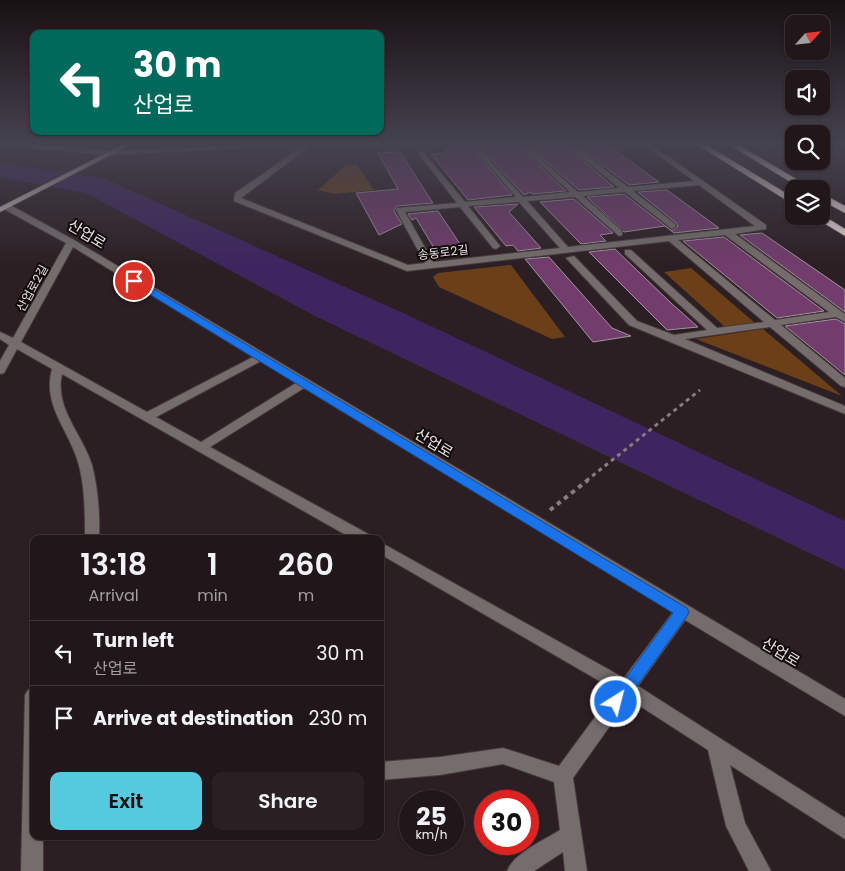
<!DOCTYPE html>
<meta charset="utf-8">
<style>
body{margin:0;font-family:Poppins,"Noto Sans KR",sans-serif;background:#292023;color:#f1f3f6;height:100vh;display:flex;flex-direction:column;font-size:19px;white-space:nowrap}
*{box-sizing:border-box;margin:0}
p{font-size:16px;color:#a29fa2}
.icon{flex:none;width:28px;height:28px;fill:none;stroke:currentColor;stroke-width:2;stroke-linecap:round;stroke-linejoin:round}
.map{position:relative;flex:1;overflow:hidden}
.side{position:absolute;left:30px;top:535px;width:354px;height:305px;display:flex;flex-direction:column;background:#21171a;border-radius:10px;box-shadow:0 1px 4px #0004,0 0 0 1px #3e3639}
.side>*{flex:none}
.guide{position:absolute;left:30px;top:30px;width:354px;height:105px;border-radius:10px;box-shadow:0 1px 4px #0004,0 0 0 1px #3e3639;background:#00695c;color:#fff;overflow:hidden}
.needle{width:32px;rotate:63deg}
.tools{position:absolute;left:785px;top:15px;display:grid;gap:10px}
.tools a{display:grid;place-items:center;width:45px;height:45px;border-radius:10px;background:#21171a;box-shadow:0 1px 4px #0004,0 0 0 1px #3e3639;font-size:25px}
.speed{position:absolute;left:399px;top:790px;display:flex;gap:10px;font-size:25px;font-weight:700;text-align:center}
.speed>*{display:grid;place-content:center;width:65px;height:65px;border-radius:50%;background:#21171a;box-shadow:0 1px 4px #0004,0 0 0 1px #3e3639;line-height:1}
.speed small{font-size:12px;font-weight:400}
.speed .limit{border:8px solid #d22;background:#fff;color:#111}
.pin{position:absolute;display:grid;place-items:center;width:42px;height:42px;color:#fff;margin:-21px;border:2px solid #fff;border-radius:50%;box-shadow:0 1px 5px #0007}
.me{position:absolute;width:55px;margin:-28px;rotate:36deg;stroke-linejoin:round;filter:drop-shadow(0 0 4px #0008)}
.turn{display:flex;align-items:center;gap:18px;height:105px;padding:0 20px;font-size:22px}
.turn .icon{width:65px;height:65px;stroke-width:2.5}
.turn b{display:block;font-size:35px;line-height:42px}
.eta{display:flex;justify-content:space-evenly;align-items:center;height:85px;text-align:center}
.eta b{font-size:30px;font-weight:600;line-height:35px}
.primary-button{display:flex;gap:10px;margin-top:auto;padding:10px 20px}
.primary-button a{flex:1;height:58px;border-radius:10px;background:#55cadf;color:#111;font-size:20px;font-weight:600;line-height:58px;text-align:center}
.primary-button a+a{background:#292023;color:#f1f3f6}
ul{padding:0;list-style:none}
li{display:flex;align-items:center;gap:15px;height:65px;padding:0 20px;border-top:1px solid #3e3639}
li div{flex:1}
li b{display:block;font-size:19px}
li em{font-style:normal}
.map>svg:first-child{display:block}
.green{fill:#6b4018}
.water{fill:#3e255f}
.building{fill:#723c6c;stroke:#a296a0}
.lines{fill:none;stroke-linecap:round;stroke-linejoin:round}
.minor-casing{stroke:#473a3e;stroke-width:2}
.major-casing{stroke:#473a3e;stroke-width:2}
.highway-casing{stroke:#473a3e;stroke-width:2}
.path-far1{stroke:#877c7f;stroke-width:3;stroke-dasharray:4 4;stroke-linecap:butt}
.path{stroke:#877c7f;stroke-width:4;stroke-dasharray:4.5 4.5;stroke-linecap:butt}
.minor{fill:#746d6b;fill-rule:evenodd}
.major{fill:#c6b7b4;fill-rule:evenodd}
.highway{fill:#e6d5d1;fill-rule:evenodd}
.route{fill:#1a73e8;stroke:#114b97}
.labels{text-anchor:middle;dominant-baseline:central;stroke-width:4;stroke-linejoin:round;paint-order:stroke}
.far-street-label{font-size:12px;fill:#ebe2e4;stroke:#110b0c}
.street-label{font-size:15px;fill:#ebe2e4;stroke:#110b0c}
</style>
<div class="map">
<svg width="845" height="871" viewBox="0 0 845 871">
<rect width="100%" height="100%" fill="#2c1f23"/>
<path class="green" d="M346,165H357L374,190L335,194L318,190Z
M511,265L565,337L552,339L439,287L433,277L438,273Z
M691,268L755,323L725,327L664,272Z
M763,329L842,396L696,339Z"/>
<path class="water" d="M0,163L103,178L403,313L845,521V570L315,316L86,193L0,177Z"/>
<path class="building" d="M445,144H568V148L614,187L579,190L528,146L524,149L525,152L566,191L532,194L531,192L524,195L480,148L477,149V154L512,195L468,200L431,154L446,153Z
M574,144H606L659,182L629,185Z
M400,152L433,203L397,206L394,211L402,224L379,235L356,193L398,189L378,153Z
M667,190L719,228L674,233L665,226L624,232L587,197L624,194L672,231L678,226L676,223L638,192Z
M574,199L613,233L600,235L606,241L581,244L540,202Z
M518,204L509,212L541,248L518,251L513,245L506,246L474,207Z
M438,211L464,250L437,253L416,218L412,220L408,214Z
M762,233L845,290V312L740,235Z
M724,237L824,311L777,318L683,241Z
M615,249L671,303L698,327L667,330L589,252Z
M549,257L612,328L631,336L593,342L525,259Z
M836,319L845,324V375L785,326Z"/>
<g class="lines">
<defs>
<path id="minor" d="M1,144H25L111,151L282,144L279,146L111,155L4,146Z
M306,144H313L241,198L408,265L425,263L396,210L397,208L457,203L419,154V152H423L465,202L516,197L478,153V151L480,150L523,197L570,192L526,151V149L528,148L578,192L619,188L569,147V145L571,144L628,187L694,181L643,144H650L766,225V229L735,234L845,314V322L836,317L781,325L845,378V387L841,386L770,327L685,339L845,406V414L629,325L566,258L574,256L637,321L674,335L707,330L625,254V250H631L717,328L764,322L669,241L407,271L234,201L235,193ZM699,185L755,226L568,247L527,201L575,197L619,236L622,235V231L583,196L625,192L672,229L676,226L675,224L633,191ZM519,202L560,248L433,262L405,212L460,207L493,248L496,249L500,246L468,206ZM725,235L829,312L775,320L678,240Z
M4,205H10L74,240L845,699V716L685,620L638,686L845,818V839L730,765L745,823L771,871H749L726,826L708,750L629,699L573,778L587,871H565L563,852L534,871H507C515,852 543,841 560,830L554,782L503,764L440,775L380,780V762L440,757L503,748L559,766L615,690L380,554V542L624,678L673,612L304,388L210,447L370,535L372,539H353L62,374C54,408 83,435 92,465C98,488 100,515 99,539H85C85,514 85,486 78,462C68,429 42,405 52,369L17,349L4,373L0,374V361L9,345L0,339V332L13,338L66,243L4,209ZM73,247L253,357L147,412L21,342ZM261,361L296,383L201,442L156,417Z
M34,688V836H43V871H21L25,695L28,690Z"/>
<path id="major" d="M124,144H132L0,212V207Z"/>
<path id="highway" d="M696,144H705L794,198V205Z
M728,144H737L813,189H802Z
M821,193L845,206V213L821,200Z
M821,214L845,229V236L812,216H821Z"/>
</defs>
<use href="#minor" class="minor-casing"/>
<use href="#major" class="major-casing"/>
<use href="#highway" class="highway-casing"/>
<path class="path-far1" d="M586,481L700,390"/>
<path class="path" d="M550,510L588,480"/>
<use href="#minor" class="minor"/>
<use href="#major" class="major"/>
<use href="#highway" class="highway"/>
</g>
<linearGradient id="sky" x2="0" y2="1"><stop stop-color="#181113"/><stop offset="0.54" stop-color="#454250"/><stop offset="1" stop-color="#454250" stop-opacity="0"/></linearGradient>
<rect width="845" height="266" fill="url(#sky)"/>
<path class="route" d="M131,279H137L687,608L689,612L687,616L622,707L616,709L611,707L608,702L611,698L673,613L131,283Z"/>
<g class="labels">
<g class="far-street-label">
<text transform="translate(443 252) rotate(-7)">송동로2길</text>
<text transform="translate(32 288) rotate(-61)">산업로2길</text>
</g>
<g class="street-label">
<text transform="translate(87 234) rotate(31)">산업로</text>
<text transform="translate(434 443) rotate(31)">산업로</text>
<text transform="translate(781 652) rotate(31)">산업로</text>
</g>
</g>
</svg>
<div class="tools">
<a><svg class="needle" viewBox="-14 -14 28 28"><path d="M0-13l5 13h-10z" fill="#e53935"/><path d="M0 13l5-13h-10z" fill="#a29fa2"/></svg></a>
<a><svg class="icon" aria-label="sound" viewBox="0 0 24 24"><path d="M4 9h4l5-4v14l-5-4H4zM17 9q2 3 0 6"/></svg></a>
<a><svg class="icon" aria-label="search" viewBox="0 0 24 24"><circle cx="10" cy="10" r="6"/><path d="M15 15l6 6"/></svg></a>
<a><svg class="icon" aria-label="layers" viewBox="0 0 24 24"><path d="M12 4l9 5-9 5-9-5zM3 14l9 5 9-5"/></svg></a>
</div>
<div class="speed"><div>25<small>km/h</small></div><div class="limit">30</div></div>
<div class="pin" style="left:134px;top:281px;background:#d93025"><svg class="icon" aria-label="arrive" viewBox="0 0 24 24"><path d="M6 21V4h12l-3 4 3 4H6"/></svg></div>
<svg class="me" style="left:616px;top:702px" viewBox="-20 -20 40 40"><circle r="17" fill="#1a73e8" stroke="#fff" stroke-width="3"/><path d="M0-11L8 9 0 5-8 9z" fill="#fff"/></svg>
<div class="guide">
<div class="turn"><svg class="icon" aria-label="left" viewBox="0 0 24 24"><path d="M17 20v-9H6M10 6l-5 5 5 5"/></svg><div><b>30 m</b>산업로</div></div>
</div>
<section class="side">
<div class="eta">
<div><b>13:18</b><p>Arrival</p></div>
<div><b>1</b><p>min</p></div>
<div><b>260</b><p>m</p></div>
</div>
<ul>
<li><svg class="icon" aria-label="left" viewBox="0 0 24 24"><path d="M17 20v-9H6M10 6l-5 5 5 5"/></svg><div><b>Turn left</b><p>산업로</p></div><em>30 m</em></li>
<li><svg class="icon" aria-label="arrive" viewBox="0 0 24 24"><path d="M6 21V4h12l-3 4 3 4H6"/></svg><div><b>Arrive at destination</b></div><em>230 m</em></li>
</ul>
<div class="primary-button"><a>Exit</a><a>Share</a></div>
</section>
</div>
